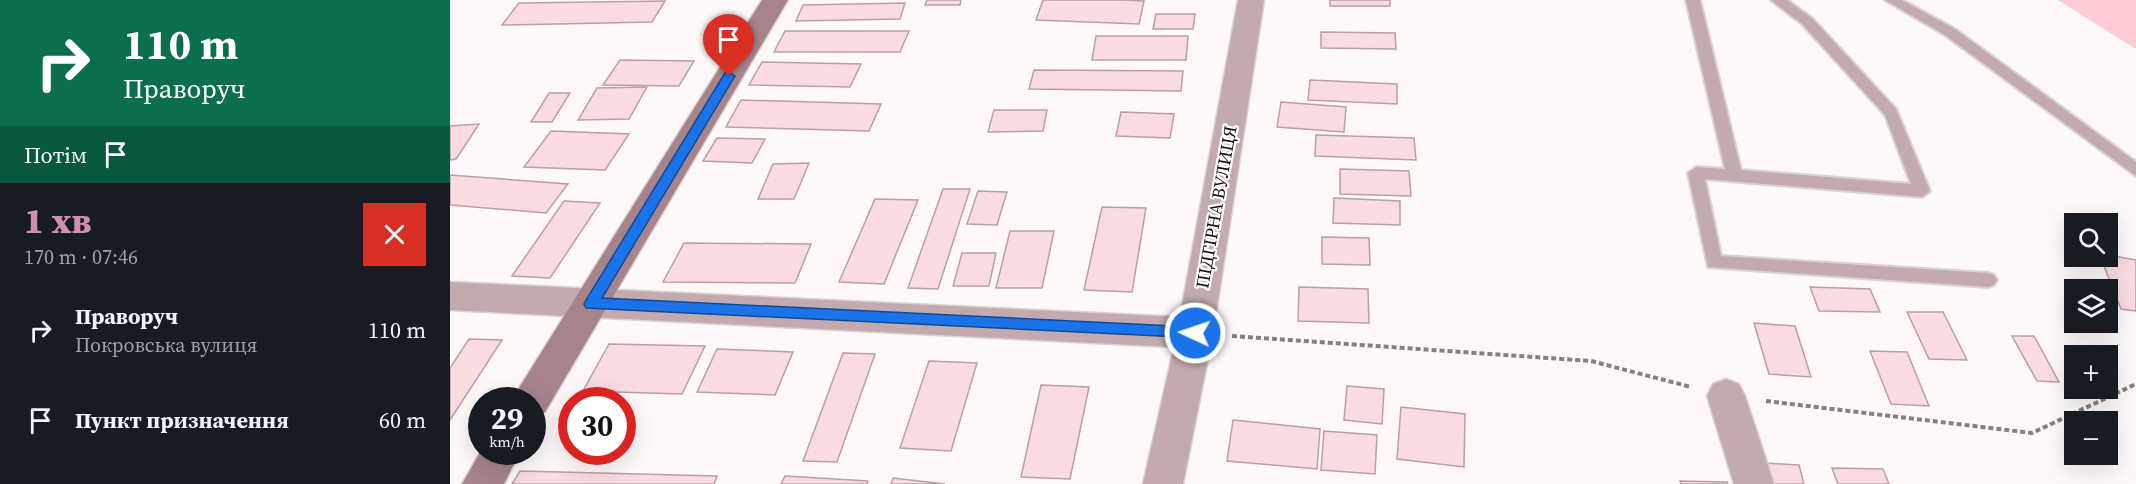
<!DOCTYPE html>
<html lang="uk">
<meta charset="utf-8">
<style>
body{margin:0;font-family:"Source Serif 4",serif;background:#242831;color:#f1f3f6;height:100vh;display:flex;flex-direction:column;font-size:22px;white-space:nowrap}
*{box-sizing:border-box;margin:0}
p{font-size:20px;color:#9ea1a6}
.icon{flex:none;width:33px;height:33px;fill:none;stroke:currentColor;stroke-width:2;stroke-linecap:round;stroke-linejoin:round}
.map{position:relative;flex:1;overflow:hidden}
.panel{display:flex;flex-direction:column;background:#171b24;width:450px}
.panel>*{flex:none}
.hud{background:#0b6e4f;color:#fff;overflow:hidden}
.buttons{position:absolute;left:1614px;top:213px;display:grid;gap:12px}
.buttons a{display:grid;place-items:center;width:54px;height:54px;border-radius:0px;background:#171b24;box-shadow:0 6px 24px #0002;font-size:30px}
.speed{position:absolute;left:18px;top:387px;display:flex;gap:12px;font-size:30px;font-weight:700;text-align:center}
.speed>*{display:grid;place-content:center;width:78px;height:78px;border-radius:50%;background:#171b24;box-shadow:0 6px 24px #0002;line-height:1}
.speed small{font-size:15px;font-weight:400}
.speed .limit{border:9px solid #d22;background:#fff;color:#111}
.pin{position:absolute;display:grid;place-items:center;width:51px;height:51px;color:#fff;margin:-62px -26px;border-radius:50% 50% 50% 0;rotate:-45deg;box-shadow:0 0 6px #0007}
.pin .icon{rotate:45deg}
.me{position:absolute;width:66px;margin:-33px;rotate:273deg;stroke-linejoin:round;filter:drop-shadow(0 0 4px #0008)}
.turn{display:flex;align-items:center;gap:21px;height:126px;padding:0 24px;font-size:27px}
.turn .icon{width:78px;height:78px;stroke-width:2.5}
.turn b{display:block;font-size:42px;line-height:51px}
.then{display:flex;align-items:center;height:57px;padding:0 24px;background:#0003;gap:12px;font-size:22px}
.round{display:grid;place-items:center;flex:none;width:63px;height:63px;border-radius:0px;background:#242831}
.overview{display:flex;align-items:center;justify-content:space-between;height:102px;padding:0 24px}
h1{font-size:36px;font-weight:800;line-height:45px;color:#d08faa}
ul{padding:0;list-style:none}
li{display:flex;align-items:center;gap:18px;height:90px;padding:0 24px}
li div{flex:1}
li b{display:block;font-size:22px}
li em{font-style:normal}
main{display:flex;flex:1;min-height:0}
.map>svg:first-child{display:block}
.green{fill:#ffcbd4}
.building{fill:#f9dbe0;stroke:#bb9fa3;stroke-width:1.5}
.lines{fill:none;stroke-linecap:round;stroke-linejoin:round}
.lane-casing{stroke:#d9d2d3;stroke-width:4}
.street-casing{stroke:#d9d2d3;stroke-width:3}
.secondary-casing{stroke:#d9d2d3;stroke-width:3}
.path{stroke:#867e7f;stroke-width:4;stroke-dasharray:5 3;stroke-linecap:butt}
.lane{fill:#c3aaae;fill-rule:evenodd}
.street{fill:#c3aaae;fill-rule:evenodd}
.secondary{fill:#a7838a;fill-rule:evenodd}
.route{fill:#1a73e8;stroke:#114b97;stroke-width:1.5}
.labels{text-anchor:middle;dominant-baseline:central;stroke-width:4.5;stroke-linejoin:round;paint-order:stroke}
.street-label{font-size:18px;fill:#140b0c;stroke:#fff}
</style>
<main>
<section class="panel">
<div class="hud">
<div class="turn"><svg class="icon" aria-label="right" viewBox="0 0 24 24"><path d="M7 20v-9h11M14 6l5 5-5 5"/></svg><div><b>110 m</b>Праворуч</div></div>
<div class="then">Потім<svg class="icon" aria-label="arrive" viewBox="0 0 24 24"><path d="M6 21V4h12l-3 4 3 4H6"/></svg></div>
</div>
<div class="overview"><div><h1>1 хв</h1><p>170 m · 07:46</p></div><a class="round" style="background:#d93025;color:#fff"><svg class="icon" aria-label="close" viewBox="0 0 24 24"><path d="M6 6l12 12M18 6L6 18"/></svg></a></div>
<ul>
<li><svg class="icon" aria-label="right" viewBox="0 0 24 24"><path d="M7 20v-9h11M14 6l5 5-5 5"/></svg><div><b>Праворуч</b><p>Покровська вулиця</p></div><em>110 m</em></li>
<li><svg class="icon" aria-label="arrive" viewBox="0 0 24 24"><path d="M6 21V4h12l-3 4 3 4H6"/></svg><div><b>Пункт призначення</b></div><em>60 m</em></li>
</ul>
</section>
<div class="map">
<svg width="1686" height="484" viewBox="0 0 1686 484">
<rect width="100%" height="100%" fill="#fef8f9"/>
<path class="green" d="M1608,0H1686V49Z"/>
<path class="building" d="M477,0H511L510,5H475Z
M593,0H675L694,1L689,24L586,20Z
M880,0H940V6H880Z
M215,1L202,22L52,25L69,3Z
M455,3L450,19L346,21L353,5Z
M706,14H745L743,29H703Z
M335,31H459L450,52H324Z
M871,32L945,33L946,49L871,48Z
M646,36H738L736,60H642Z
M170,60L244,61L229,86L153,85Z
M312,62L411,64L400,87L299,85Z
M584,70L733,71L731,91L579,89Z
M860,80L947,84V104L858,100Z
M197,87L179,119L128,120L147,88Z
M99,93H120L102,122H81Z
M291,100L431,104L419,131L276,127Z
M831,102L896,107L894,132L827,127Z
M544,110H597L593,131L538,132Z
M671,112L724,114L720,138L666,136Z
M29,124L6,159L0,160V126Z
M101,131L179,134L155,170L74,167Z
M866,135L964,138L966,160L865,156Z
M267,138L315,139L302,163L253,161Z
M359,163L344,199H308L323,164Z
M890,169L959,171L961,196L890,194Z
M0,175L118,184L96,213L0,205Z
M493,189H520L488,289L458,288Z
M528,191L557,192L547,225L517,224Z
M884,198L950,201V225L883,223Z
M425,199L468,200L434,284L389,282Z
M114,201L150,203L100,278L62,276Z
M652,207L696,208L682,292L634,290Z
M560,231H604L592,288H546Z
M872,237L919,238L920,265L872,264Z
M234,243L361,244L345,283L213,282Z
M512,253H546L539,286H503Z
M1658,255L1686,260V311L1671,309L1650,256Z
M849,287L918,289L919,323L848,321Z
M1360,287L1420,289L1430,312L1369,311Z
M1457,312H1493L1517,360L1479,359Z
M1304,323L1345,326L1361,377L1319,374Z
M1562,336H1584L1609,382L1587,381Z
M19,339L52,340L0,420V368Z
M159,344L255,346L232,394L133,391Z
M267,349L343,352L325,395L247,392Z
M1420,351L1457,352L1479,406L1441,404Z
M393,353L425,354L387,462L353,461Z
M479,361L527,363L501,451L450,448Z
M591,385L639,387L620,479L571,477Z
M897,386L934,389L932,424L894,420Z
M951,407L1015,414L1014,467L947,459Z
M783,420L870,429L867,469L777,461Z
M874,431L927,435L925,474L871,470Z
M1314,463L1349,465L1354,484H1320Z
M1382,468L1433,469L1439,484H1388Z
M70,471L267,476L264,484H62Z
M335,476L418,481L417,484H331Z
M443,478L495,484H441Z
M1230,481L1277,482L1278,484H1231Z"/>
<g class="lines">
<defs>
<path id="lane" d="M1236,0H1250L1291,170L1461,184L1435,115L1352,24L1321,0H1337L1362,18L1446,109L1480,191L1472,197L1255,179L1271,256L1538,273L1544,275L1547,280L1544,285L1538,287L1258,267L1238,173L1246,167L1275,169Z
M1435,0H1452L1505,29L1686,162V176L1495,35Z"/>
<path id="street" d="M788,0H814L763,333L733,484H693L724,347L0,310V282L730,317Z
M1276,379L1289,384L1295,396L1324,484H1284L1257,396L1263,384Z"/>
<path id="secondary" d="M312,0H338L95,412L82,416V400H64L69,388Z
M32,449V452H70L54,484H12Z"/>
</defs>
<use href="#lane" class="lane-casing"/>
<use href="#street" class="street-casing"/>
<use href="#secondary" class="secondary-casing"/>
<path class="path" d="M782,336L1141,361L1241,387
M1316,401L1582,433L1686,384"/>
<use href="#lane" class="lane"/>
<use href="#street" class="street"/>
<use href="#secondary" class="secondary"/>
</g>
<path class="route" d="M279,72L285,76L152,298L745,327L752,333L750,338L136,308L134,304L136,300L275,73Z"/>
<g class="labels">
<g class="street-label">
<text transform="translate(766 207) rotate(-80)">ПІДГІРНА ВУЛИЦЯ</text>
</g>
</g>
</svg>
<div class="buttons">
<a><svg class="icon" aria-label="search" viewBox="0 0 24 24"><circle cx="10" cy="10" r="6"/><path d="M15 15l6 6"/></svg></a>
<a><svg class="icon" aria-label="layers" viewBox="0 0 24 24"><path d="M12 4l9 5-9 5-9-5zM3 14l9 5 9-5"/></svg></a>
<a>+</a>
<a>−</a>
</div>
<div class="speed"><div>29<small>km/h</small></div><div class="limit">30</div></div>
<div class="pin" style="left:279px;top:76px;background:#d93025"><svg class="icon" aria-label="arrive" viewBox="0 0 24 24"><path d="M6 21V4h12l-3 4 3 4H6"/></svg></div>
<svg class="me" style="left:745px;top:333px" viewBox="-20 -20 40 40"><circle r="17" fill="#1a73e8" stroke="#fff" stroke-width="3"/><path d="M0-11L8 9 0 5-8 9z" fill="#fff"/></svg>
</div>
</main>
